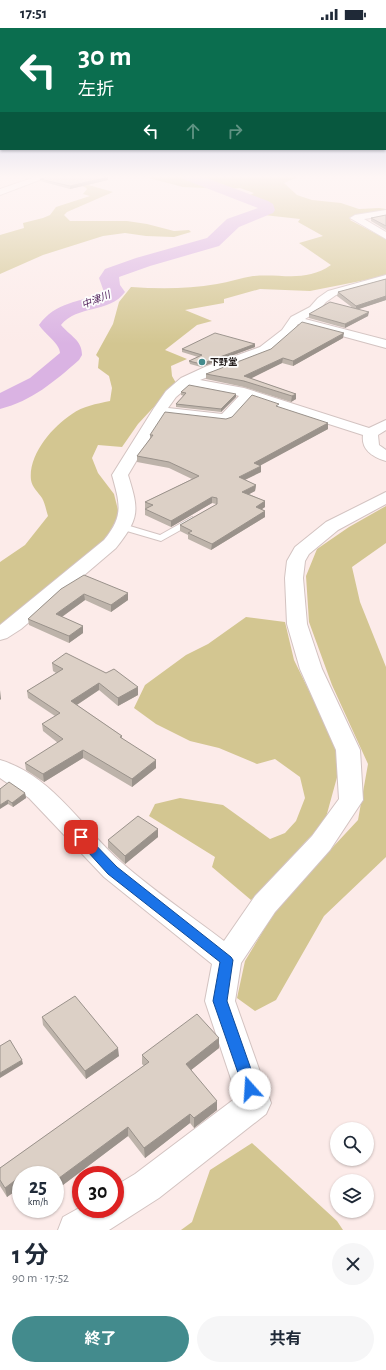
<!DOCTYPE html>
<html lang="ja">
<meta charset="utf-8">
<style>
body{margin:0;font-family:"Alegreya Sans","Noto Sans JP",sans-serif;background:#f6f6f7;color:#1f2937;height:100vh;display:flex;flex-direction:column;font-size:15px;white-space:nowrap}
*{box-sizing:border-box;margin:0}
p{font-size:13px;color:#747a83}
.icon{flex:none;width:22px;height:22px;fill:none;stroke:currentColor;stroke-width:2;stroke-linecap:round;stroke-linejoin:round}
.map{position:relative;height:1202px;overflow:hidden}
.side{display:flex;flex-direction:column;background:#fff;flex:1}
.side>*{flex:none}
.banner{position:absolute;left:0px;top:0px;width:386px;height:122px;box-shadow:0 1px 3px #0004;background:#0b6e4f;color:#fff;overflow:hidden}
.fabs{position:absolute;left:330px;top:1094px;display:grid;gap:8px}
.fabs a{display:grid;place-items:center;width:44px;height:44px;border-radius:50%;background:#fff;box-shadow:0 1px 3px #0004;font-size:20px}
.speed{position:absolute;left:12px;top:1138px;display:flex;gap:8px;font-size:20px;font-weight:700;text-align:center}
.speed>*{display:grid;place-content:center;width:52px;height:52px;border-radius:50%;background:#fff;box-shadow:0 1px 3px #0004;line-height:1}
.speed small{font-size:10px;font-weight:400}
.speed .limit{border:6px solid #d22;background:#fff;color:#111}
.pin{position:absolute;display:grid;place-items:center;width:34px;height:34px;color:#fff;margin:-17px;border-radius:8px;box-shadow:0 2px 6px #0006}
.me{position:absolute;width:44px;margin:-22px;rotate:341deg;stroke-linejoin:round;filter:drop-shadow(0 0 3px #0008)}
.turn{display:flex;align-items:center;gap:14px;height:84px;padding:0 12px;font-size:18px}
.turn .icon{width:52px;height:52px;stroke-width:2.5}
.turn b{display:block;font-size:28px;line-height:34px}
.lanes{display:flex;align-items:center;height:38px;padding:0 12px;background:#0003;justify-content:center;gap:20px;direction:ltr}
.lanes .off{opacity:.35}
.round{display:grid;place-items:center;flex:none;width:42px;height:42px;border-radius:21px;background:#f6f6f7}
.summary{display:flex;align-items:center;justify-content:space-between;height:68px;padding:0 12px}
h1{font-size:24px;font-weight:700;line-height:30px}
.action{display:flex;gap:8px;margin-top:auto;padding:8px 12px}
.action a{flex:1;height:46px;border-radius:24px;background:#438b8d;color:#fff;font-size:16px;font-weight:700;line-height:46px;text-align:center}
.action a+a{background:#f6f6f7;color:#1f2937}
.status{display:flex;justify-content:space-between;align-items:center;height:28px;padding:0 20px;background:#fff;direction:ltr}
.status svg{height:11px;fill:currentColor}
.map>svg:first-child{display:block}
.green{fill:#d3c691}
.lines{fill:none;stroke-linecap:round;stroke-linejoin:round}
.river{fill:#dab3e3;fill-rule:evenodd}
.service-casing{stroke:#d3c3c1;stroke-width:2}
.minor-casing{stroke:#d3c3c1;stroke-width:2}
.service{fill:#fff;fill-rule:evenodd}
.minor{fill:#fff;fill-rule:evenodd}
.wall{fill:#bdb3aa}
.shaded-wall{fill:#9a928b}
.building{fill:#dcd0c6;stroke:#9a928b}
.route{fill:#1a73e8;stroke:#114b97}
.poi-dot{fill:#438b8d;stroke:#fdfdfd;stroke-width:1.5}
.labels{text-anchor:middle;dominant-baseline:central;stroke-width:3.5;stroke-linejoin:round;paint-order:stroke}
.far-poi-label{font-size:9px;font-weight:bold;fill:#201a19;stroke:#fdfdfd;text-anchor:start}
.far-water-label{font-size:10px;font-style:italic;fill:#51215c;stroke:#fdfdfd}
</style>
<div class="status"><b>17:51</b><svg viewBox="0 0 49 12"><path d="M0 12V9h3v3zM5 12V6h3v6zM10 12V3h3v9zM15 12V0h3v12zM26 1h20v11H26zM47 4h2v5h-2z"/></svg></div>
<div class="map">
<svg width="386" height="1202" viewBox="0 0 386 1202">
<rect width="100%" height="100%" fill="#fcebe9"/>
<path class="green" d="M57,148L113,164L67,184L64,187L70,193H127L147,196L174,203L189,202L191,204L174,209L146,208L125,205L103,208L43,227L0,246V207L24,200L23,195L43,190L50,187L56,179L90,168L83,166L87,161L85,159L50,150Z
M141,148H300L284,155L297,167L312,172L341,175L359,181L379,180L386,181V184L352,190L350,192L386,211V248L310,263L260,261L224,271V275L185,282L212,293L197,297L165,322L187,331L171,338L172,348L176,355L138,396L122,419L98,417L92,430L98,445L114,466L119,486L107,509L89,526L0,599V534L25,517L48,488C46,482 45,475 42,470C38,464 32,459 31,452C28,427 52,399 72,386C83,378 96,376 110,373L112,360L109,348L98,340L99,330L96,327L113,296L119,274L131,259C160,261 188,261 217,256C229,254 241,250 253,248C281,245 305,255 331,237L299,215L323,208L298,194L300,191L264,187L269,183L271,179L246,169L254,165L240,160L229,161L225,158L206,160L183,159Z
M386,478V515L352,539L360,574L386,639V829L324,888L276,972L255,983L237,970L245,933L278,878L358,792L368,736L332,657L309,594L306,548L317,521L349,499Z
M246,589L285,594L294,632L335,716L339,742L325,793L251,872L212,839L215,829L149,788L155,776L180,770L223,777L270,811L285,805L296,793L305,770L300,749L275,731L257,736L219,720L190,713L156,696L134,680L145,657L186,627L208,616Z
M252,1115L337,1193L343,1202H181L192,1194L210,1142Z"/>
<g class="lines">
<path class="river" d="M181,148H201L268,173L273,176L275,182L273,185L239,199L219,218L150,238L119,249L120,257L125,264C110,285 77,277 61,297C70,308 82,312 82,327L79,332C55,353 32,373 0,381V365L30,350L60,325C60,316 45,306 39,297C56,273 79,275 104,264L99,250L105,241L136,230L207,210L227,191L258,180L183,151Z"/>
<defs>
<path id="service" d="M192,489L196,492L195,494L161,513L120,501L119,499L123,496L160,507Z"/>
<path id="minor" d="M38,148H50L0,167V161Z
M386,182V188L364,191L386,204V211L350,190L355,187Z
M386,247V253L336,267L326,274L318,283L305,291L386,312V320L298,296L290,308L270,325L200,352L244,360L369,400L386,392V402L378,407L379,417L386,422V433C373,429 361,422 363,407L251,371L231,394L226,395L163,388L128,447C139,482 140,490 116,520L21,601L7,610L0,612V597L104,512C124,488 120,476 112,447L154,380L166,363L181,350L207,338L260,319L282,302L291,289L310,279L318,270L328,263ZM189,358L236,367L239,368L222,386L168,380L176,369Z
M386,464V476L338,502L309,526L305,533L303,550L307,596L322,641L360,722L363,772L330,822L275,884L241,935L235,973L271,1075L266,1086L159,1170L109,1202H58L63,1189L81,1179V1181H115V1158L135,1146L237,1069L205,973L212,936L104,849L29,770L0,750V732C52,747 83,801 122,835C154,863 190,887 224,913L255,868L312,808L339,771L336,722L300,641L287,596L285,550L287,533L295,519L326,494Z"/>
</defs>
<use href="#service" class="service-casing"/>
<use href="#minor" class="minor-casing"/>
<use href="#service" class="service"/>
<use href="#minor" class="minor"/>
</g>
<path class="wall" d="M108,149V152L70,161L40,153V151Z
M386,187V202L371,193V190Z
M386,251V272L358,281L368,288L345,300L309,290V286L353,280L337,268L338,264Z
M343,310L293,338L282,335L250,350L296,366V371L291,374L244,359L206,351V346Z
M255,316V319L201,339L190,336L189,333L198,329L182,324V321Z
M181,364L236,366V369L221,384L176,379V376L184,368L181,367Z
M279,379L328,401L260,437L261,438V444L245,452L256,457L255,463L249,466L265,473V479L262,481L265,483V489L211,522L188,511V507L180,503V497L217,476H216L212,475L171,499L145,487V481L147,480H145V474L192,451L169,440L137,434V428L150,411V407L226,391Z
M61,561L128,572L111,584L85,572L62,589L83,598V605L69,615L29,597L28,591Z
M52,635L106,645L138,659V667L118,678L99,662L77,677L122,708V710L156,740L132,759L83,730L44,754L26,742L25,735L58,715L43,703L42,696L55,688L28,670L27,663L56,645L53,643Z
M0,761L25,765L26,770L13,779L8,776Z
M158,801V809L125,836L108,820V812Z
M42,989L119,1028L86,1051L43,997Z
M219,1010V1020L191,1042L217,1082L194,1100L190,1095L145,1130L128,1108L55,1163V1147H21V1159L7,1169L0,1158V1140L144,1038L142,1036V1027Z"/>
<path class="shaded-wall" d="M108,149V152L70,161V158Z
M386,265V272L356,282V278Z
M369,284L368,288L345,300V296Z
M344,305L343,310L293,338V333Z
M255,316V319L201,339V336Z
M283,330L282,335L244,354V348Z
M236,366V369L221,384V381Z
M296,366V371L291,374L292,368Z
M328,395V401L254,441V435Z
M261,438V444L238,455L239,449Z
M256,457L255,463L242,470V464Z
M212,469V475L171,499V493Z
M265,473V479L256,485V479Z
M265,483V489L211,522L212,516Z
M128,565V572L111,584V577Z
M84,566L85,572L56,593V586Z
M83,598V605L69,615V608Z
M99,655V662L72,680L71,673Z
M138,659V667L118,678V670Z
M0,662L1,671L0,672Z
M83,722V730L44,754L43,746Z
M156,732V740L132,759V751Z
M25,765L26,770L13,779L12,775Z
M8,772V776L0,781V777Z
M158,801V809L125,836V828Z
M219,1010V1020L186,1046V1036Z
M118,1020L119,1028L86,1051L85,1043Z
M22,1032L23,1036L0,1050V1045Z
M217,1073V1082L194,1100V1090Z
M190,1086V1095L145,1130L144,1120Z
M128,1099V1108L55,1163V1153Z
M33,1140L34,1147H23Z
M21,1148V1159L7,1169L5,1160Z"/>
<path class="building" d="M52,148H108V149L70,158L40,151Z
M386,187V198L371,190Z
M386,251V268L356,278L338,264Z
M330,274L369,284L345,296L309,286Z
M302,294L344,305L293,333L283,330L244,348L296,366L292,368L244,353L206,346L271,321Z
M215,305L255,316L201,336L189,333L202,327L182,321Z
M189,357L236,366L221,381L176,376L186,365L181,364Z
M252,367L279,376L276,378L328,395L254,435L261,438L239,449L256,457L242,464L265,473L256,479L265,483L212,516L188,505L192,503L180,497L217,476V470L212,469L171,493L145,481L153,477L145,474L199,448L169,434L137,428L153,407H150L165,384L226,391L232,389Z
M84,547L128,565L111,577L84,566L56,586L83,598L69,608L28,591L61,561Z
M66,625L106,645L114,641L138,659L118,670L99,655L71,673L122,708L120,709L156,732L132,751L83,722L43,746L25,735L63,711L42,696L60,685L27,663L63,641L52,635Z
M9,754L25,765L12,775L8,772L0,777V761Z
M138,788L158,801L125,828L108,812Z
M75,968L118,1020L85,1043L42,989Z
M197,986L219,1010L186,1036L217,1073L194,1090L190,1086L144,1120L128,1099L55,1153V1147H38L33,1140L23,1147H21V1148L5,1160L0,1152V1140L149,1034L142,1027Z
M10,1012L22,1032L0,1045V1018Z"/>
<linearGradient id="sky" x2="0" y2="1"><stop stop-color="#a2b4e6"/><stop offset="0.47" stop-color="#fef6f5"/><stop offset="1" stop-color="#fef6f5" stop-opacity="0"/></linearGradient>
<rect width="386" height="316" fill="url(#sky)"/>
<path class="route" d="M81,804L85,806L117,839L231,929L233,932L227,973L258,1061L255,1065L250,1067L245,1065L213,973L220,934L108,846L77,812L75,809L77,806Z"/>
<circle class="poi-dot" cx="202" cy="334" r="4"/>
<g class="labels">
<g class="far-poi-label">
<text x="210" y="334">下野堂</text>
</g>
<g class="far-water-label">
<text transform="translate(96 272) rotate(-22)">中津川</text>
</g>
</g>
</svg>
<div class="fabs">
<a><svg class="icon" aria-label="search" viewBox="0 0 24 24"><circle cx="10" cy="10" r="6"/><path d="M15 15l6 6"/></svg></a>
<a><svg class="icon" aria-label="layers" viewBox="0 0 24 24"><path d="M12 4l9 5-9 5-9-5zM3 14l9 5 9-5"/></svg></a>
</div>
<div class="speed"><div>25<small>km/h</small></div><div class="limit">30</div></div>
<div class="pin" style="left:81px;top:809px;background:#d93025"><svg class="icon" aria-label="arrive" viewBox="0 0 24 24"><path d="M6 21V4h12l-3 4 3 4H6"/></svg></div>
<svg class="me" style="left:250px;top:1061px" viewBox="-20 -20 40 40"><circle r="19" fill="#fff"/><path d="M0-13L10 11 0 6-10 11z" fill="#1a73e8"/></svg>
<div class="banner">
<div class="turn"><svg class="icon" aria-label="left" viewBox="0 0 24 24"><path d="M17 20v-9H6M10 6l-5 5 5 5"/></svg><div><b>30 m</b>左折</div></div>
<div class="lanes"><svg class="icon" aria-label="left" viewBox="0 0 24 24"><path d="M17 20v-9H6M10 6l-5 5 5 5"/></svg><svg class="icon off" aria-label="ahead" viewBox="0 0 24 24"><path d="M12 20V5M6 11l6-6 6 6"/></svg><svg class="icon off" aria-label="right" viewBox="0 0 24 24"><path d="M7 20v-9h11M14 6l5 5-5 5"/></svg></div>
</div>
</div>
<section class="side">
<div class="summary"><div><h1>1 分</h1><p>90 m · 17:52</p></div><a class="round"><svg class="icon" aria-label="close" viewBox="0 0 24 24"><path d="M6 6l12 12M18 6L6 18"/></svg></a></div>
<div class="action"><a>終了</a><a>共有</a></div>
</section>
